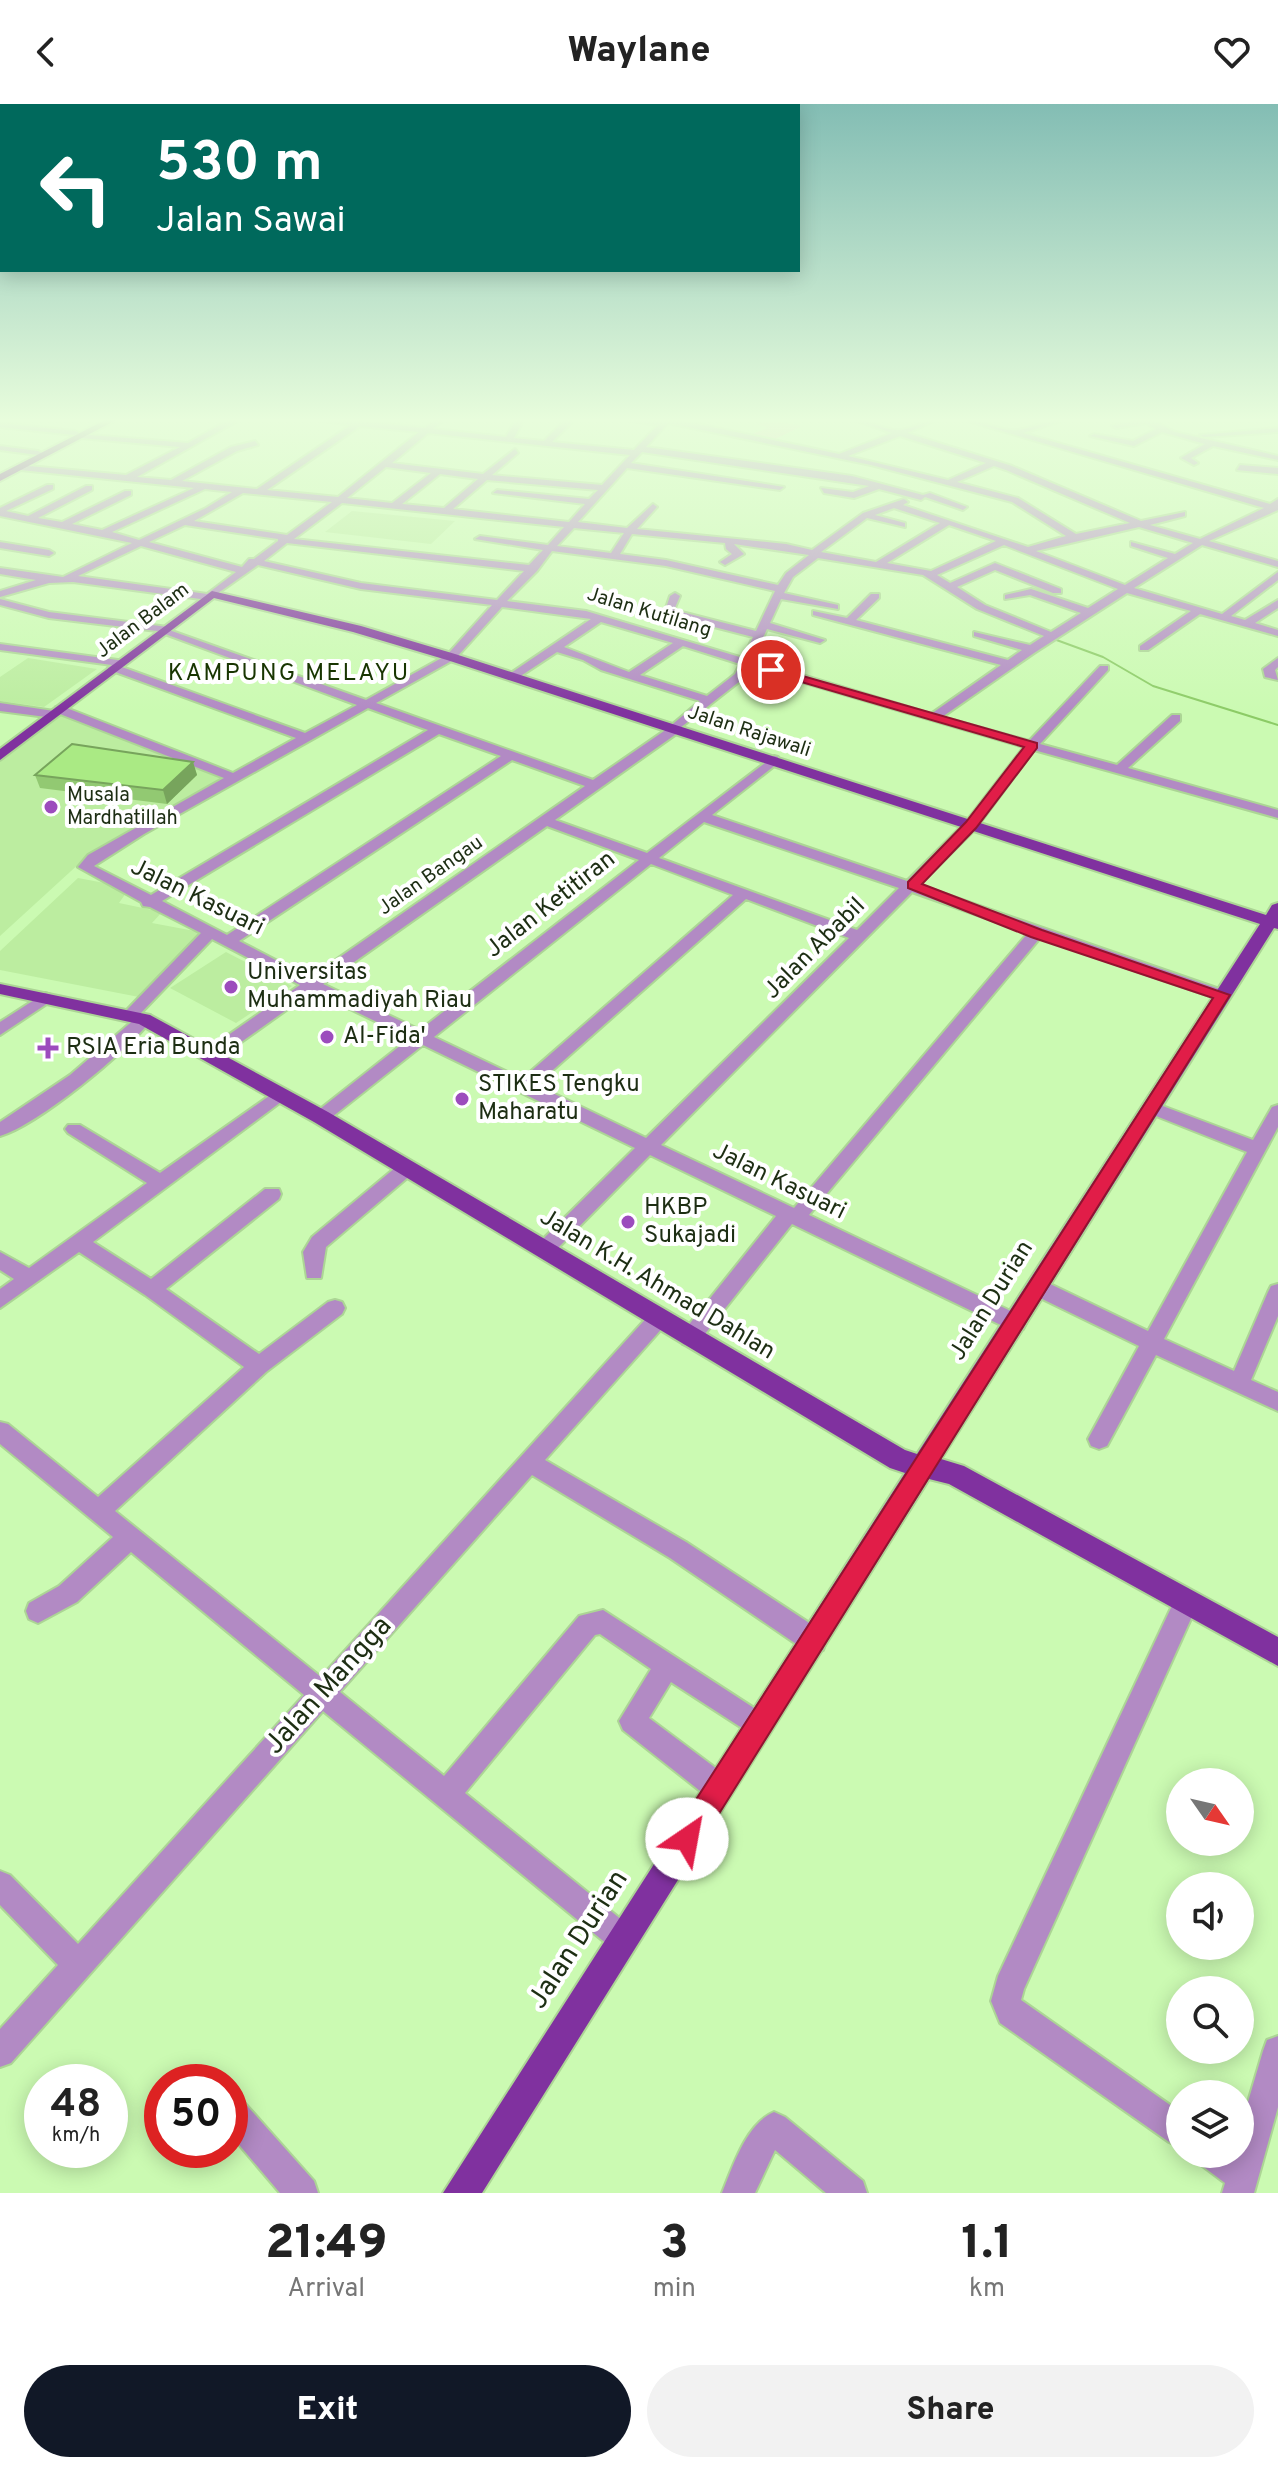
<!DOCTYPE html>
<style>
body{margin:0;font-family:Overpass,sans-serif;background:#f2f2f2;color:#222;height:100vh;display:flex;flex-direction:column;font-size:30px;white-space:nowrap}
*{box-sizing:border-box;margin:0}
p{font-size:26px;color:#767676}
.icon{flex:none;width:44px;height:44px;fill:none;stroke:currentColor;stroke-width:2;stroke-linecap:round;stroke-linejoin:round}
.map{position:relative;height:2089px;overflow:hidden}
.sheet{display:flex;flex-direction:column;background:#fff;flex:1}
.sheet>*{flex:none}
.hud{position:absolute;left:0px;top:0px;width:800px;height:168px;box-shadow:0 4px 20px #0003;background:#00695c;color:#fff;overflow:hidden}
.needle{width:52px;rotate:124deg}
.buttons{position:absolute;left:1166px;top:1664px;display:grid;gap:16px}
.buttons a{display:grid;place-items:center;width:88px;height:88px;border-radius:50%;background:#fff;box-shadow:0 4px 20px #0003;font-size:40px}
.speed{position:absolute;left:24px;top:1960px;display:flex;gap:16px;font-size:40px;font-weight:700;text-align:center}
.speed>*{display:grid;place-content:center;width:104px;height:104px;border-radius:50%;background:#fff;box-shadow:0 4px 20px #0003;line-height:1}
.speed small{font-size:20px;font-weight:400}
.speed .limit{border:12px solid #d22;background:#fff;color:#111}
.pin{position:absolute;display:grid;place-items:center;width:68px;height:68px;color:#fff;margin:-34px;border:4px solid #fff;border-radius:50%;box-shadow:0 2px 8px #0007}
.me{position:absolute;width:88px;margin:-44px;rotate:33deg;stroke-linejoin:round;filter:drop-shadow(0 0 6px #0008)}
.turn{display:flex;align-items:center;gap:28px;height:168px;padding:0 24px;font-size:36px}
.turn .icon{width:104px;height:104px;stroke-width:2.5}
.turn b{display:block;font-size:56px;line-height:68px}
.eta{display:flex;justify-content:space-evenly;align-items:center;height:136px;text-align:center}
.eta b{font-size:48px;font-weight:800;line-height:56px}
.action{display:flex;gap:16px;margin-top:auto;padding:16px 24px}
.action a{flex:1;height:92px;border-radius:48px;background:#111827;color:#fff;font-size:32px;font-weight:800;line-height:92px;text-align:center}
.action a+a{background:#f2f2f2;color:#222}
header{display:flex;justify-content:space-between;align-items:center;height:104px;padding:0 24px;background:#fff;font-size:36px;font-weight:800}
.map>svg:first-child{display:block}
.built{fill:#bceda0}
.green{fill:#f1bec1}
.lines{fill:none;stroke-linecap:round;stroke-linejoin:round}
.stream{stroke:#8ccb66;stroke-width:2}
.minor-casing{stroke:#acd595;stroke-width:4}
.major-casing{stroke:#acd595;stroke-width:4}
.minor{fill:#b28ac4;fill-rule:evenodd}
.major{fill:#80319f;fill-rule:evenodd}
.wall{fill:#92c972}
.shaded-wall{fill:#77a45c}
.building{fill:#aaea84;stroke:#77a45c;stroke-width:2}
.route{fill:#e11d48;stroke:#92132f;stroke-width:2}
.poi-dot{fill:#9c4cbd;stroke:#fff;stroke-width:3}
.labels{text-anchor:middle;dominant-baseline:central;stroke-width:8;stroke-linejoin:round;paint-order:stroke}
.far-street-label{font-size:20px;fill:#1d2e13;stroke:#fff}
.far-poi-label{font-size:20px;fill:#1d2e13;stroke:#fff;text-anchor:start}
.far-quarter-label{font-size:24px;letter-spacing:2px;fill:#183501;stroke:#fff}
.street-label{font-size:24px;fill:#1d2e13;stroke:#fff}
.poi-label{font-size:24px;fill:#1d2e13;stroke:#fff;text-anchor:start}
.near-street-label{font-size:28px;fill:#1d2e13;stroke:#fff}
</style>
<header><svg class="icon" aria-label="back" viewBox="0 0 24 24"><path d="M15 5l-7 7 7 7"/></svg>Waylane<svg class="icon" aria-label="heart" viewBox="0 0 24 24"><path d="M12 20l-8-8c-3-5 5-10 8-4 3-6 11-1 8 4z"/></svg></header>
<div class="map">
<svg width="1278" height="2089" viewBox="0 0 1278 2089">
<rect width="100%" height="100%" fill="#cbfab2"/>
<path class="built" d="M352,407L455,417L431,440L325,428Z
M28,554L97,565L44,603L0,597V573Z
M60,610L224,673L94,746L0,832V657Z
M78,774L115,781L126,789L119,799L162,808L152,819L200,828L139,893L0,866V847Z
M226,848L292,882L236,919L170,884Z"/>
<path class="green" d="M767,315L802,322L771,337L747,332L768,324L758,320Z"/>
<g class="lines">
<path class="stream" d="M1051,534L1103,553L1153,582L1278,621"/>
<defs>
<path id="minor" d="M230,315H241L137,373L171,376L231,343L255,337L258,341L237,347L182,377L257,385L351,321L310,315H340L425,324L436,315H445L433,325L506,333L516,315H524L514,334L544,337L566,315H575L552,338L634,346L658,321L620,315H674L839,350L892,329L852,315C869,315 884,327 899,326C913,326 924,315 939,315L907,329L1012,362L1141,417L1185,408V412L1150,421L1200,435L1264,404L961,315C980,315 1000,328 1017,326C1034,324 1049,315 1067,315L1023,329L1270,400L1278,395V406L1209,437L1278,457V463L1202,441L1134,484L1222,510L1278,468V476L1231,512L1245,516L1278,496V504L1255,519L1278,526V532L1200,510L1148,546H1140V542L1191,507L1127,489L1034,549L942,613L1029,637L1100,562H1108V566L1040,640L1117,661L1172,611H1180V617L1128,664L1278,706V714L1034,646L976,724L919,781L1228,888L1230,891L1222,896L1216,894L1040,834L809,1111L1023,1213L1026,1219L1023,1225L1016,1227L1009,1225L792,1120L697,1240L690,1242L683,1240L680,1234L683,1228L776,1112L650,1051L551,1151H537L534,1146L537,1141L635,1044L423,941L327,1017H315L312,1013L315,1009L410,934L313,887L216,956H204L202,952L204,948L300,881L212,835L139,911H150L152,915C128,947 38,1021 0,1032V1018L70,971L136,914H125L123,910L201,829L150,803L143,802L141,798L78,763L88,751L224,674L60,610L54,614L0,607V599L54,607L56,603H64L233,669L296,634L110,566L108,564L112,561L0,546V540L125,557V561L119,562L305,629L357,601L157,527L49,514L0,501V495L49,508L168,523L169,526L366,596L447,551L492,501L361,485L258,461L208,496L73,478L49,479L0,493V487L36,476L0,470V464L63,473L132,439L0,412V404L47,381H53V385L6,407L28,412L86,382H92V386L38,414L62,418L125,387H131V391L72,420L102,426L194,384L21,366L18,361L126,371L180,343L81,334L78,330L188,339ZM668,319L871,361L1012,398L1066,432L1028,443L903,401L908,398L904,395L863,409L812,446L786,440L637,425L657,403L653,400L627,424L578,418L627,364L780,386L784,383L631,359L642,348L869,382L853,388L821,384L824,389L854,394L879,385L921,396L925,393L963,406L967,403L930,389L923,391L852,372L646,343ZM360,322L419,328L338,393L267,386ZM428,329L630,351L602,381L492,371L518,349L515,345L483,370L392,359ZM900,332L986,359L948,376L848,352ZM994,362L1006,366L1130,419L1076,430L1018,394L957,378ZM386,363L431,369L392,399L347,394ZM440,370L478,375L444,404L402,400ZM487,376L598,386L589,395L497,386L493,389L585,400L569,418L453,405ZM205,385L232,388L206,404L139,436L112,428ZM243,389L332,398L287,431L194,417ZM342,399L564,423L548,441L480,432L475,435L543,446L529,461L294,435ZM894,404L940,419L876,458L821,448L867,414L905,423V419L875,411ZM185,421L278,435V437L254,455H249L242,463L149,438ZM949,421L996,437L931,467L887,459ZM1139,423L1193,439L1175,450L1131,438V442L1168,454L1125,481L1036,447ZM574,424L624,429L611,449L557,442ZM632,430L725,439L726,445L732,450L720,458L725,461L744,450L734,440L809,451L786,469L778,481L666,456L620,450ZM287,439L524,467L497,496L361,479L264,457ZM1004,441L1118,485L1088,504L1031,485L1005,491V495L1030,491L1081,509L1051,528L985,501L957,483L995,466L1053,489H1061V485L995,459L950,479L937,471ZM141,442L236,468L207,490L78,472ZM552,447L666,462L775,487L756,527L674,506L680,492L675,489L670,492L664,510L753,533L743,554L586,507L507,497L537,467ZM818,454L923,471L977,505L1044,532L1030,541L974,528V532L1022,546L1008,556L856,516L879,494V490H871L847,514L813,507V511L1001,561L931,610L753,556L767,525L820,539L825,536L770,519L781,495L838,505V501L784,489L793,473ZM502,503L591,515L508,571V575H516L557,548L583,556L601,566L700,597L667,625L593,676L376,599L455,555ZM601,518L673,539L629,568L564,543ZM683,542L740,560L735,570L707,592L640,571ZM750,563L1024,643L966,718L907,777L712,711L778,659V653L774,652L647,749L555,716L679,628L680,624L744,574ZM368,604L428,626L151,791L94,762L144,730ZM439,630L501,652L227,831L162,797ZM512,656L585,682L310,874L239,837ZM704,718L899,784L857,826L659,754ZM547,722L639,756L420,926L323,880ZM651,760L733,791L522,975L434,933ZM912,788L1028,829L794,1104L661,1041ZM746,795L849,834L646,1034L536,981Z
M1139,315H1150L1175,328L1278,352V356L1213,342L1191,354L1198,359L1194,361L1181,354L1205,340L1162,328L1134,342L1090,332L1094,330L1133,337L1156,325L1146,319L1116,324L1112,322Z
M0,319L75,327L79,329L75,331L0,323Z
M1278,324V328L1204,333L1200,331Z
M0,342L38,347L42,349L38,351L0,346Z
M1240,361L1278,364V370L1237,366Z
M0,438L49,446L54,449L49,452L0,444Z
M1278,554V563L1275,566L1278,576L1265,573L1263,565Z
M45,889L51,891L53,894L51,897L0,931V918Z
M279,985L285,987L288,991L285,995L93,1138L151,1175L265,1085H279L281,1090L279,1095L166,1185L259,1250L328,1198L335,1196L342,1198L345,1204L342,1210L266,1268L115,1407L321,1573L651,1209L658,1207L665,1209L668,1215L665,1221L545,1356L686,1438L823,1528L826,1537L823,1546L814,1549L805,1546L670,1454L532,1371L340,1588L444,1672L579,1512L603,1506L768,1613L772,1622L768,1631L759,1635L671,1578L649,1614L729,1674L733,1684L729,1694L719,1698L709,1694L623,1626L619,1617L651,1565L600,1530L595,1531L465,1689L633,1825L638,1835L633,1845L623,1850L613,1845L323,1607L11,1959L0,1963V1925L58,1861L0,1801V1767L10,1771L78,1840L304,1591L131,1448L77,1498L38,1519L29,1515L26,1507L29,1499L59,1482L113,1433L0,1340V1318L8,1320L98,1393L244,1263L145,1191L79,1148L0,1204V1185L14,1175L0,1166V1148L29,1164L147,1079L68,1029L65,1025L68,1021H80L160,1069Z
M1152,998L1253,1036L1272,1003L1278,1001V1023L1164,1235L1234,1267L1268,1188L1271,1182L1278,1180V1212L1251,1276L1278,1288V1307L1156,1251L1107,1342L1099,1345L1091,1342L1088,1335L1139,1242L1032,1190L1029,1184L1032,1178L1039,1176L1046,1178L1148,1227L1247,1048L1146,1008L1143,1004Z
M407,1057L416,1064L413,1069L326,1143L321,1174H307L303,1148L312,1133L401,1059Z
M1187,1485L1196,1489L1199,1497L1024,1885L1021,1896L1180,2008V2043L1169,2038L1000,1919L991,1897L998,1872L1178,1489Z
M1278,1932V2003L1254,2089H1222L1225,2079L1201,2061L1196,2050H1240V2025L1263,1947L1267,1936Z
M230,1990L241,1995L314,2077L318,2089H280L230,2030Z
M774,2008L785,2013L863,2077L867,2089H826L775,2046L755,2089H722C733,2062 746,2020 774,2008Z"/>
<path id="major" d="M107,315H118L0,377V370Z
M212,487L361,522L455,550L1266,811L1272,801L1278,799V825L1274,824L941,1355L964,1362L1278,1533V1562L949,1380L929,1375L482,2089H443L905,1369L890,1364L314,1018L139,920L0,890V880L150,911L328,1008L905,1346L917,1350L1260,820L447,556L353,528L214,494L0,656V645Z"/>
</defs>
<use href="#minor" class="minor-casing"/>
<use href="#major" class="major-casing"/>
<use href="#minor" class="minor"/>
<use href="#major" class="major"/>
</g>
<path class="wall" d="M193,658L197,671L167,700L40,684L35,671Z"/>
<path class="shaded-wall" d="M193,658L197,671L167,700L163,686Z"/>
<path class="building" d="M72,640L193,658L163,686L35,671Z"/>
<linearGradient id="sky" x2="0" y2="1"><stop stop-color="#83bdb4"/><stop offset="0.52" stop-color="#e8fddc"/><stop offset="1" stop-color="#e8fddc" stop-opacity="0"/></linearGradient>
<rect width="1278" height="608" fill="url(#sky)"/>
<path class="route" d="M771,563L1037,639V644L976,724L922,780L1042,826L1230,891L697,1745L687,1749L677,1745L673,1735L677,1725L1213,894L1031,833L908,784V778L966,718L1024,643L767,568Z"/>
<g class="poi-dot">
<circle cx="51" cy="703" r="8"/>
<circle cx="231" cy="883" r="8"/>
<circle cx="327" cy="933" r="8"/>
<path d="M44 932h8v8h8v8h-8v8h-8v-8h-8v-8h8z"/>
<circle cx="462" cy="995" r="8"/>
<circle cx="628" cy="1118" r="8"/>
</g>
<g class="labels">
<g class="far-street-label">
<text transform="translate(649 509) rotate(17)">Jalan Kutilang</text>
<text transform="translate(143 517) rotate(-37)">Jalan Balam</text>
<text transform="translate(749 628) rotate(18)">Jalan Rajawali</text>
<text transform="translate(431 772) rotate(-35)">Jalan Bangau</text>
</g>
<g class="far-poi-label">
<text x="67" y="692">Musala<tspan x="67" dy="23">Mardhatillah</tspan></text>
</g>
<g class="far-quarter-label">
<text x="289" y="570">KAMPUNG MELAYU</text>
</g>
<g class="street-label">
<text transform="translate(197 794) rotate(26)">Jalan Kasuari</text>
<text transform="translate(551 801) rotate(-38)">Jalan Ketitiran</text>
<text transform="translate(815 845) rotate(-45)">Jalan Ababil</text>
<text transform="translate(779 1078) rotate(26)">Jalan Kasuari</text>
<text transform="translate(657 1181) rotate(31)">Jalan K.H. Ahmad Dahlan</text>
<text transform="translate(992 1197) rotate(-58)">Jalan Durian</text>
</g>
<g class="poi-label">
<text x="247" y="869">Universitas<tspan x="247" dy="28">Muhammadiyah Riau</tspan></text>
<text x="343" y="933">Al-Fida'</text>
<text x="66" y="944">RSIA Eria Bunda</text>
<text x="478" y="981">STIKES Tengku<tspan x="478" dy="28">Maharatu</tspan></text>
<text x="644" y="1104">HKBP<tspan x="644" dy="28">Sukajadi</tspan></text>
</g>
<g class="near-street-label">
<text transform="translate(329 1582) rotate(-48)">Jalan Mangga</text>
<text transform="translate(579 1836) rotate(-57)">Jalan Durian</text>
</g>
</g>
</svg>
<div class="buttons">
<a><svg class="needle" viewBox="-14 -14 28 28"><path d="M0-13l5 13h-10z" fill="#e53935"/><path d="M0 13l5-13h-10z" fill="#767676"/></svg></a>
<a><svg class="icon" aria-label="sound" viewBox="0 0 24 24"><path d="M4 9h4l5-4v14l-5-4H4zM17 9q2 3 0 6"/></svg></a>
<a><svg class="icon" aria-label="search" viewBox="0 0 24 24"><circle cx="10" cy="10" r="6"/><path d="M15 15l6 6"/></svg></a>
<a><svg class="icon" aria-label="layers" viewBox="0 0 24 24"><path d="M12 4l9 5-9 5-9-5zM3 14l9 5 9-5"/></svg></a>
</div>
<div class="speed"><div>48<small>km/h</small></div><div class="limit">50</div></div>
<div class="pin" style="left:771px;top:566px;background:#d93025"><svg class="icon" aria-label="arrive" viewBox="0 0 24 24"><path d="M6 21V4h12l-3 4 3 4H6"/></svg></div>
<svg class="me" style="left:687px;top:1735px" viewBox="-20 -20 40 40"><circle r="19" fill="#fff"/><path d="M0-13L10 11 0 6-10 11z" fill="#e11d48"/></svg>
<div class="hud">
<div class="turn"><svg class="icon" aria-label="left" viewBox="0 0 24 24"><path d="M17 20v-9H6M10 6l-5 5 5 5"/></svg><div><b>530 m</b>Jalan Sawai</div></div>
</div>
</div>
<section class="sheet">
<div class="eta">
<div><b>21:49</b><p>Arrival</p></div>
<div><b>3</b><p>min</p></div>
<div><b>1.1</b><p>km</p></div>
</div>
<div class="action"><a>Exit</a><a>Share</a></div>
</section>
